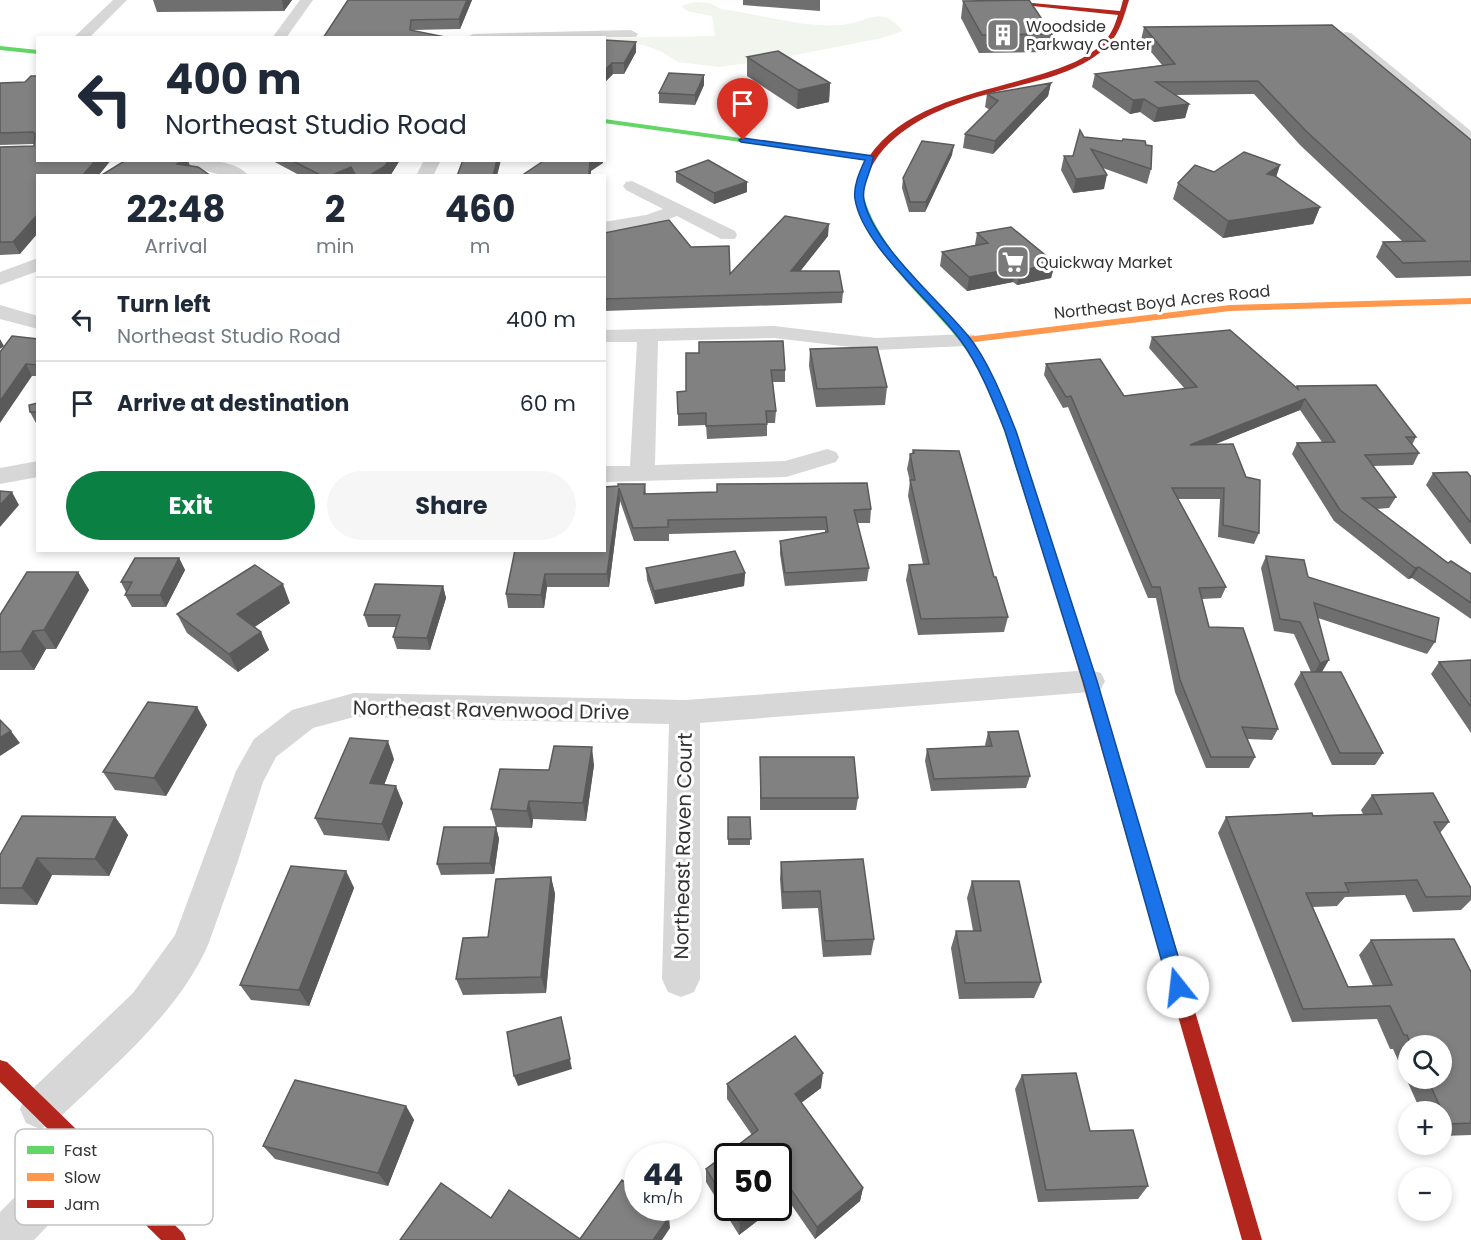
<!DOCTYPE html>
<meta charset="utf-8">
<style>
body{margin:0;font-family:Poppins,sans-serif;background:#f6f6f7;color:#1f2937;height:100vh;display:flex;flex-direction:column;font-size:22px;white-space:nowrap}
*{box-sizing:border-box;margin:0}
p{font-size:20px;color:#747a83}
.icon{flex:none;width:33px;height:33px;fill:none;stroke:currentColor;stroke-width:2;stroke-linecap:round;stroke-linejoin:round}
.map{position:relative;flex:1;overflow:hidden}
.details{position:absolute;left:36px;top:174px;width:570px;height:378px;display:flex;flex-direction:column;background:#fff;border-radius:0px;box-shadow:0 3px 9px #0003}
.details>*{flex:none}
.top-card{position:absolute;left:36px;top:36px;width:570px;height:126px;border-radius:0px;box-shadow:0 3px 9px #0003;background:#fff;color:#1f2937;overflow:hidden}
.tools{position:absolute;left:1398px;top:1035px;display:grid;gap:12px}
.tools a{display:grid;place-items:center;width:54px;height:54px;border-radius:50%;background:#fff;box-shadow:0 3px 9px #0003;font-size:30px}
.speed{position:absolute;left:624px;top:1143px;display:flex;gap:12px;font-size:30px;font-weight:700;text-align:center}
.speed>*{display:grid;place-content:center;width:78px;height:78px;border-radius:50%;background:#fff;box-shadow:0 3px 9px #0003;line-height:1}
.speed small{font-size:15px;font-weight:400}
.speed .limit{border:3px solid #111;border-radius:9px;background:#fff;color:#111}
.pin{position:absolute;display:grid;place-items:center;width:51px;height:51px;color:#fff;margin:-62px -26px;border-radius:50% 50% 50% 0;rotate:-45deg;box-shadow:0 0 6px #0007}
.pin .icon{rotate:45deg}
.me{position:absolute;width:66px;margin:-33px;rotate:344deg;stroke-linejoin:round;filter:drop-shadow(0 0 4px #0008)}
.turn{display:flex;align-items:center;gap:21px;height:126px;padding:0 30px;font-size:27px}
.turn .icon{width:78px;height:78px;stroke-width:2.5}
.turn b{display:block;font-size:42px;line-height:51px}
.eta{display:flex;justify-content:space-evenly;align-items:center;height:102px;text-align:center}
.eta b{font-size:36px;font-weight:700;line-height:42px}
.cta{display:flex;gap:12px;margin-top:auto;padding:12px 30px}
.cta a{flex:1;height:69px;border-radius:36px;background:#0b8043;color:#fff;font-size:24px;font-weight:700;line-height:69px;text-align:center}
.cta a+a{background:#f6f6f7;color:#1f2937}
ul{padding:0;list-style:none}
li{display:flex;align-items:center;gap:18px;height:84px;padding:0 30px;border-top:2px solid #e0e1e3}
li div{flex:1}
li b{display:block;font-size:22px}
li em{font-style:normal}
.map>svg:first-child{display:block}
.green{fill:#f1f5ed}
.lines{fill:none;stroke-linecap:round;stroke-linejoin:round}
.street{fill:#d7d7d7;fill-rule:evenodd}
.fast{fill:#63d668;fill-rule:evenodd}
.slow{fill:#ff974d;fill-rule:evenodd}
.jam{fill:#b3261e;fill-rule:evenodd}
.wall{fill:#6f6f6f;fill-rule:evenodd}
.shaded-wall{fill:#5a5a5a}
.building{fill:#818181;stroke:#5a5a5a;stroke-width:1.5}
.route{fill:#1a73e8;stroke:#114b97;stroke-width:1.5}
.labels{text-anchor:middle;dominant-baseline:central;stroke-width:6;stroke-linejoin:round;paint-order:stroke}
.far-poi-label{font-size:16px;fill:#333;stroke:#fff;text-anchor:start}
.far-street-label{font-size:16px;fill:#333;stroke:#fff}
.street-label{font-size:20px;fill:#333;stroke:#fff}
.key{fill:#fff;stroke:#c2c2c2;stroke-width:1.5}
.key-label{font-size:16px;fill:#333}
</style>
<div class="map">
<svg width="1471" height="1240" viewBox="0 0 1471 1240">
<rect width="100%" height="100%" fill="#fff"/>
<path class="green" d="M694,2L710,3L721,9C760,14 801,28 840,25C868,23 880,3 903,31L882,38L770,60L719,67L678,62L662,52L644,45L605,43L604,38L715,36L712,16L687,11L681,6Z"/>
<g class="lines">
<path class="street" d="M113,0H127L89,38H73Z
M300,0H313L286,38H272Z
M631,30L638,34L636,37L466,38L473,34Z
M1346,32L1351,33L1471,131V144L1465,142L1341,39L1339,36L1341,33Z
M179,160C200,160 234,158 249,176H225L181,164Z
M424,160H441L433,176H416Z
M632,181L735,231L737,235L735,239H721L677,216L650,226L604,234V222L646,215L663,209L626,190L623,186L626,182Z
M38,258V271L0,285V272Z
M0,305L38,316V329L0,319Z
M774,326L876,338L966,334L974,335L977,340L974,345L966,346L876,350L774,338L658,341L655,465L785,461L827,449L836,452L839,457L836,462L786,477L604,482V466H630L637,342H604V330Z
M38,461V477L0,484V468Z
M1090,670L1101,673L1105,681L1101,689L1090,692L700,723V979L694,992L681,997L668,992L662,979L669,724L354,717L313,728L276,757L263,782L237,864L208,945C176,1017 109,1069 54,1123L40,1129L26,1123L20,1109L26,1095L133,993L175,935L236,771L254,739L292,710L354,693L685,700Z
M87,1133L102,1139L108,1154L102,1169L34,1240H0V1212L72,1139Z"/>
<path class="fast" d="M0,46L38,50V54L0,50Z
M604,119L870,156L874,158L870,160L604,123Z
M856,193L863,195C885,266 949,301 985,363C1007,399 1019,441 1032,481C1049,533 1066,585 1083,637L1081,641L1076,642L1069,637C1053,585 1037,533 1020,481C1005,434 992,383 961,343C937,310 850,234 856,193Z"/>
<path class="slow" d="M1471,298V304L1230,311L966,343L961,340L966,337L1230,305Z
M1076,632L1083,637L1182,967L1179,973L1173,975L1167,973L1164,967L1069,637Z"/>
<path class="jam" d="M977,0H1000L1120,11L1123,0H1129C1124,16 1120,33 1108,45C1080,75 1029,82 991,93C956,103 924,114 896,137C878,152 866,171 863,195L856,197C853,184 861,169 868,158C906,102 982,93 1042,74C1064,67 1087,59 1103,43C1111,35 1115,25 1118,15Z
M1173,959L1179,961L1182,967L1262,1240H1242L1164,967L1167,961Z
M0,1060L7,1062L183,1233L186,1240H161L0,1082Z"/>
</g>
<path class="wall" d="M153,0H292L284,11L157,12Z
M472,0L460,29L413,30L323,38Z
M743,0H820V11L743,5Z
M963,1L1052,34L1048,52L979,53L961,18Z
M1144,27L1471,140V276L1396,278L1376,257L1383,242L1402,241L1300,145L1254,94L1176,95L1189,104L1185,118L1154,122L1140,112L1130,114L1092,87L1095,74L1162,65L1141,40Z
M604,40L636,42V52L624,74H613L604,83Z
M747,57L830,83L829,102L797,109L747,76Z
M31,76L38,160H111L98,176H38L20,254L0,255V147L34,146V144L0,145V83L25,82Z
M1051,83L1048,96L993,154L963,148L965,134L990,110L985,107L987,94Z
M704,85L695,105L659,103V93Z
M1084,137L1151,169L1147,184L1103,168L1104,189L1073,193L1061,170L1064,156H1073Z
M952,155L925,212H909L902,188L903,178Z
M271,160H400L390,176H301Z
M1280,165L1276,177L1320,207L1313,224L1223,238L1173,199L1178,183L1214,172Z
M676,172L747,192L714,204L676,182Z
M604,233L691,247L730,274L828,236L800,271L843,292L842,303L604,311Z
M977,233L1055,263L1051,278L1017,285L1013,282L967,291L940,266L942,252L975,245Z
M1152,337L1296,387L1416,437L1412,445L1419,453L1413,465L1373,466L1396,497L1389,508L1376,509L1448,563L1471,574V619L1412,578L1408,579L1334,521L1292,454L1297,443L1322,442L1300,410L1215,444L1259,533L1254,544L1218,537L1220,499H1178L1226,587L1221,598L1202,599L1209,627L1278,729L1272,740L1247,739L1255,757L1249,768H1206L1175,692L1156,598H1148L1068,407L1063,408L1044,375L1046,364L1124,396L1185,389L1149,348Z
M38,339V376H32L0,352Z
M810,349L887,387L885,405L816,407L809,366Z
M686,353L785,370V382H773L776,411L775,423H767V436L707,439L706,425L678,426V414L686,391Z
M38,403V424L37,425L30,412Z
M913,450L994,577L1008,617L1004,632L918,635L906,580L909,565L923,564L908,496L910,481L907,469L910,454L912,453Z
M1433,473L1471,477V544H1470L1426,485Z
M867,483L871,509L870,523H857L869,568L867,581L785,586L780,554V541L825,532V530L669,534V541H634L620,501L609,587H547L544,608H508L506,594L515,550H604V487L618,486V484H645L646,494L717,492V484Z
M240,550H273V551L241,552Z
M1266,556L1435,642L1427,654L1318,618L1322,672L1383,753L1375,765H1332L1294,684L1301,672H1311L1294,634L1274,631L1261,568Z
M179,558L185,570L166,607H132L125,595L126,592L121,582Z
M646,568L745,573L744,586L655,604L647,580Z
M78,572L89,590L56,649H46L34,670H0V615Z
M443,586L446,598L430,650L397,649L393,637L396,627H368L364,615Z
M290,603L254,627L261,632L269,650L238,672L187,633L177,614Z
M1471,660V733L1431,674L1439,662Z
M197,707L207,725L166,796L115,790L103,772Z
M988,732L1030,776L1026,788L931,791L925,761L927,749L986,746L985,745Z
M760,757L858,798L856,810H760Z
M394,759L384,785L403,803L389,841L324,835L315,818Z
M594,765L586,821L533,819L532,828L496,827L499,839L494,874L441,875L437,864L496,827L491,809L549,770Z
M1372,795L1449,822L1440,833L1471,888V900L1461,910L1413,912L1405,895L1345,897L1337,906L1313,907L1348,987L1373,986L1359,955L1371,940L1471,972V1135L1442,1136V1112H1421L1393,1049H1390L1377,1019L1292,1022L1218,833L1226,817L1363,814L1361,810ZM1408,1046H1442V1078H1408Z
M115,817L128,835L109,876L52,875L37,905L0,904V855Z
M728,817H750V845H728Z
M863,859L874,939L871,955L823,957L818,908L782,909L780,879L781,862Z
M346,871L354,888L309,1006L251,1000L240,985Z
M551,877L555,894L546,993L463,995L456,979Z
M972,881L1041,982L1034,998L959,999L951,948L956,931H973L967,898Z
M1022,1075L1090,1131L1148,1186L1138,1199L1038,1202L1015,1089Z
M727,1084L821,1088L801,1103L863,1188L860,1201L815,1239L786,1197L728,1156V1208H774L739,1235L706,1182V1169L752,1135L727,1099Z
M406,1106L414,1120L388,1186L275,1159L263,1146Z"/>
<path class="shaded-wall" d="M282,0H292L284,11Z
M467,0H472L460,29L459,19Z
M636,42V52L624,74V63Z
M612,63L613,74L604,83V71Z
M704,75V85L695,105V95Z
M830,83L829,102L797,109L798,90Z
M1051,83L1048,96L993,154L995,141Z
M1144,99L1140,112L1130,114L1133,100Z
M1189,104L1185,118L1154,122L1158,108Z
M954,145L952,155L925,212L926,202Z
M96,160H111L98,176H82Z
M182,160H188L191,169L177,164Z
M389,160H400L390,176H369Z
M497,160H501L497,176H493Z
M603,160V163L591,171V176H589L590,161Z
M1280,165L1275,180L1267,174Z
M351,167L354,176H330Z
M1107,175L1104,189L1073,193L1076,179Z
M747,182V192L714,204V193Z
M1320,207L1313,224L1223,238L1228,221Z
M38,214V233L20,254L13,242Z
M829,224L828,236L791,283V271Z
M1055,263L1051,278L1017,285L1020,271Z
M1016,268L1013,282L967,291L969,277Z
M0,339L4,346L0,349Z
M26,364L32,376L0,423V401Z
M605,391L606,403L604,432V400Z
M1305,399L1300,410L1186,456L1190,445Z
M619,488L620,501L609,587L607,574Z
M12,492L19,505L0,527V505Z
M179,558L185,570L166,607L160,595Z
M1419,567L1412,578L1408,579L1415,568Z
M78,572L89,590L56,649L44,630Z
M745,573L744,586L655,604L654,591Z
M545,574L547,587L544,608L541,595Z
M283,584L290,603L246,633L237,614Z
M443,586L446,598L430,650L427,638Z
M33,631L46,649L34,670L21,651Z
M261,632L269,650L238,672L229,654Z
M1329,660L1322,672L1313,675L1320,663Z
M197,707L207,725L166,796L154,778Z
M11,731L20,743L0,756V738Z
M388,741L394,759L378,801L370,783Z
M592,747L594,765L586,821L583,803Z
M396,786L403,803L389,841L382,824Z
M529,801L533,819L532,828L527,811Z
M115,817L128,835L109,876L95,859Z
M496,827L499,839L494,874L490,863Z
M37,858L52,875L37,905L22,888Z
M346,871L354,888L309,1006L299,990Z
M551,877L555,894L546,993L541,977Z
M561,1017L572,1069L518,1086L514,1076Z
M823,1073L821,1088L793,1109L795,1094Z
M406,1106L414,1120L388,1186L378,1173Z
M788,1185L786,1197L778,1204V1192Z
M863,1188L860,1201L815,1239L817,1227Z
M759,1208H774L739,1235L740,1223Z
M669,1217L670,1228L662,1240H653Z"/>
<path class="building" d="M348,0H467L459,19L411,20L410,30L450,38H323Z
M1029,0L1052,34L982,35L963,1Z
M1332,25L1471,140V261L1403,263L1383,242L1425,241L1306,131L1258,81L1156,82L1189,104L1158,108L1144,99L1133,100L1095,74L1175,64L1144,27Z
M604,40L636,42L624,63H612L604,71Z
M778,51L830,83L798,90L747,57Z
M669,73L704,75L695,95L659,93Z
M31,76H38V160H96L82,176H38V214L13,242H0V147L34,146L35,134L33,132L0,133V83L25,82Z
M1051,83L995,141L965,134L998,101L987,94Z
M1080,130L1084,137L1122,141L1123,139L1145,141L1146,145L1152,146L1151,169L1091,149L1107,175L1076,179L1064,156H1073Z
M922,141L954,145L926,202H910L903,178Z
M1244,152L1280,165L1267,174L1275,176L1320,207L1228,221L1178,183L1195,165L1214,172Z
M126,160H182L177,164L198,167L211,176H100Z
M291,160H389L385,166L369,176H356L351,167L330,176H322Z
M463,160H497L493,176H457Z
M545,160H590L589,176H521Z
M708,160L747,182L714,193L676,172Z
M785,216L829,224L791,271H839L843,292L604,299V233L669,220L691,247L729,246L730,274Z
M1011,227L1055,263L1020,271L1016,268L969,277L942,252L988,243L977,233Z
M1230,330L1298,389L1297,386L1376,385L1416,437H1406L1419,453L1365,455L1396,497L1362,498L1448,563L1451,561L1471,574V603L1419,567L1415,568L1340,510L1297,443L1335,442L1305,399L1190,445L1233,444L1246,477L1260,480L1259,533L1223,525L1224,488H1172L1226,587L1199,588L1209,627L1243,628L1278,729L1242,727L1255,757H1211L1180,680L1160,587H1152L1071,396L1066,397L1046,364L1100,359L1124,396L1197,387L1152,337Z
M12,336L38,339V365L26,364L0,401V352Z
M783,341L785,370H771L776,411H766L767,424L706,426V413L678,414L677,392L686,391V353H699V342Z
M877,347L887,387L817,389L810,349Z
M38,403V412H30L29,405Z
M913,450L959,451L994,577H996L1008,617L921,619L909,565L929,564L910,480H915L910,454L914,453Z
M1467,472L1471,477V523L1433,473Z
M867,483L871,509L854,510L869,568L785,573L780,541L828,532L826,517L668,520V527L633,528L619,488L607,574H545L541,595L506,594L515,550H604V487L618,486V484H645L644,494L717,492V484Z
M0,491L12,492L0,505Z
M735,551L745,573L654,591L646,568Z
M1266,556L1304,560L1308,577L1439,618L1435,642L1314,603L1329,660L1320,663L1300,622L1280,619Z
M135,558H179L160,595H125L132,582H121Z
M255,565L283,584L237,614L261,632L229,654L177,614Z
M27,572H78L44,630L33,631L21,651L0,652V615Z
M375,584L443,586L427,638L393,637L400,615H364Z
M1471,660V707L1439,662Z
M1301,672H1341L1383,753H1340Z
M148,702L197,707L154,778L103,772Z
M0,720L11,731L0,738Z
M1018,731L1030,776L934,779L927,749L992,746L988,732Z
M350,738L388,741L370,783L396,786L382,824L315,818Z
M554,746L592,747L583,803L529,801L527,811L491,809L500,769L549,770Z
M760,757H854L858,798H761Z
M1433,793L1449,822H1434L1471,888V896L1426,897L1417,880L1345,883L1349,892L1306,893L1348,987L1392,985L1371,940L1454,939L1471,972V1123L1448,1124L1427,1078H1442V1046H1411L1407,1035H1404L1390,1006L1303,1009L1226,817L1312,813L1313,816L1382,814L1372,795Z
M22,816L115,817L95,859L37,858L22,888H0V855Z
M728,817H750L751,839H728Z
M444,827H496L490,863L437,864Z
M863,859L874,939L825,941L820,891L783,892L781,862Z
M291,866L346,871L299,990L240,985Z
M551,877L541,977L456,979L463,938L488,937L496,879Z
M972,881H1019L1041,982L965,983L956,931H981Z
M561,1017L570,1059L514,1076L507,1032Z
M795,1036L823,1073L795,1094L863,1188L817,1227L788,1185L778,1192V1156H728V1204L706,1169L758,1130L727,1084Z
M1076,1073L1090,1131L1133,1130L1148,1186L1046,1190L1022,1075Z
M295,1080L406,1106L378,1173L263,1146Z
M622,1180L638,1192V1208H657L669,1217L653,1240H400L441,1183L491,1218L509,1190L580,1239Z
M730,1208H759L740,1223Z"/>
<path class="route" d="M743,138L873,156C873,169 861,185 864,200C873,245 939,300 969,337C989,362 1004,401 1016,431L1097,681L1187,987L1184,994L1178,996L1172,994L1169,987L1083,681L1005,431C993,401 980,367 961,341C933,302 862,246 855,199C853,186 860,171 865,160L741,142L739,140Z"/>
<defs>
<symbol id="building-square" viewBox="-11 -11 22 22"><rect x="-9" y="-9" width="18" height="18" rx="4" fill="#7a7a7a" stroke="#fff"/><path d="M-4-6H4V6H1V3H-1V6H-4ZM-2.5-4.3h1.7v1.8h-1.7ZM.8-4.3h1.7v1.8H.8ZM-2.5-1h1.7V.8h-1.7ZM.8-1h1.7V.8H.8Z" fill="#fff"/></symbol>
<symbol id="supermarket-square" viewBox="-11 -11 22 22"><rect x="-9" y="-9" width="18" height="18" rx="4" fill="#7a7a7a" stroke="#fff"/><path d="M-6-5.5h2.5l.6 2H6L4.5 2H-2.5L-4.4-4H-6ZM-1.5 3.2a1.3 1.3 0 1 0 .1 0ZM3 3.2a1.3 1.3 0 1 0 .1 0Z" fill="#fff"/></symbol>
</defs>
<g fill-rule="evenodd">
<use href="#building-square" x="984" y="16" width="38" height="38"/>
<use href="#supermarket-square" x="994" y="243" width="38" height="38"/>
</g>
<g class="labels">
<g class="far-poi-label">
<text x="1026" y="26">Woodside<tspan x="1026" dy="18">Parkway Center</tspan></text>
<text x="1036" y="262">Quickway Market</text>
</g>
<g class="far-street-label">
<text transform="translate(1162 302) rotate(-6)">Northeast Boyd Acres Road</text>
</g>
<g class="street-label">
<text transform="translate(491 710) rotate(1)">Northeast Ravenwood Drive</text>
<text transform="translate(683 846) rotate(-89)">Northeast Raven Court</text>
</g>
</g>
<rect x="15" y="1129" width="198" height="96" rx="9" class="key"/>
<rect x="27" y="1146" width="27" height="8" fill="#63d668"/>
<rect x="27" y="1173" width="27" height="8" fill="#ff974d"/>
<rect x="27" y="1200" width="27" height="8" fill="#b3261e"/>
<g class="key-label">
<text x="64" y="1156">Fast</text>
<text x="64" y="1183">Slow</text>
<text x="64" y="1210">Jam</text>
</g>
</svg>
<div class="tools">
<a><svg class="icon" aria-label="search" viewBox="0 0 24 24"><circle cx="10" cy="10" r="6"/><path d="M15 15l6 6"/></svg></a>
<a>+</a>
<a>−</a>
</div>
<div class="speed"><div>44<small>km/h</small></div><div class="limit">50</div></div>
<div class="pin" style="left:743px;top:140px;background:#d93025"><svg class="icon" aria-label="arrive" viewBox="0 0 24 24"><path d="M6 21V4h12l-3 4 3 4H6"/></svg></div>
<svg class="me" style="left:1178px;top:987px" viewBox="-20 -20 40 40"><circle r="19" fill="#fff"/><path d="M0-13L10 11 0 6-10 11z" fill="#1a73e8"/></svg>
<div class="top-card">
<div class="turn"><svg class="icon" aria-label="left" viewBox="0 0 24 24"><path d="M17 20v-9H6M10 6l-5 5 5 5"/></svg><div><b>400 m</b>Northeast Studio Road</div></div>
</div>
<section class="details">
<div class="eta">
<div><b>22:48</b><p>Arrival</p></div>
<div><b>2</b><p>min</p></div>
<div><b>460</b><p>m</p></div>
</div>
<ul>
<li><svg class="icon" aria-label="left" viewBox="0 0 24 24"><path d="M17 20v-9H6M10 6l-5 5 5 5"/></svg><div><b>Turn left</b><p>Northeast Studio Road</p></div><em>400 m</em></li>
<li><svg class="icon" aria-label="arrive" viewBox="0 0 24 24"><path d="M6 21V4h12l-3 4 3 4H6"/></svg><div><b>Arrive at destination</b></div><em>60 m</em></li>
</ul>
<div class="cta"><a>Exit</a><a>Share</a></div>
</section>
</div>
